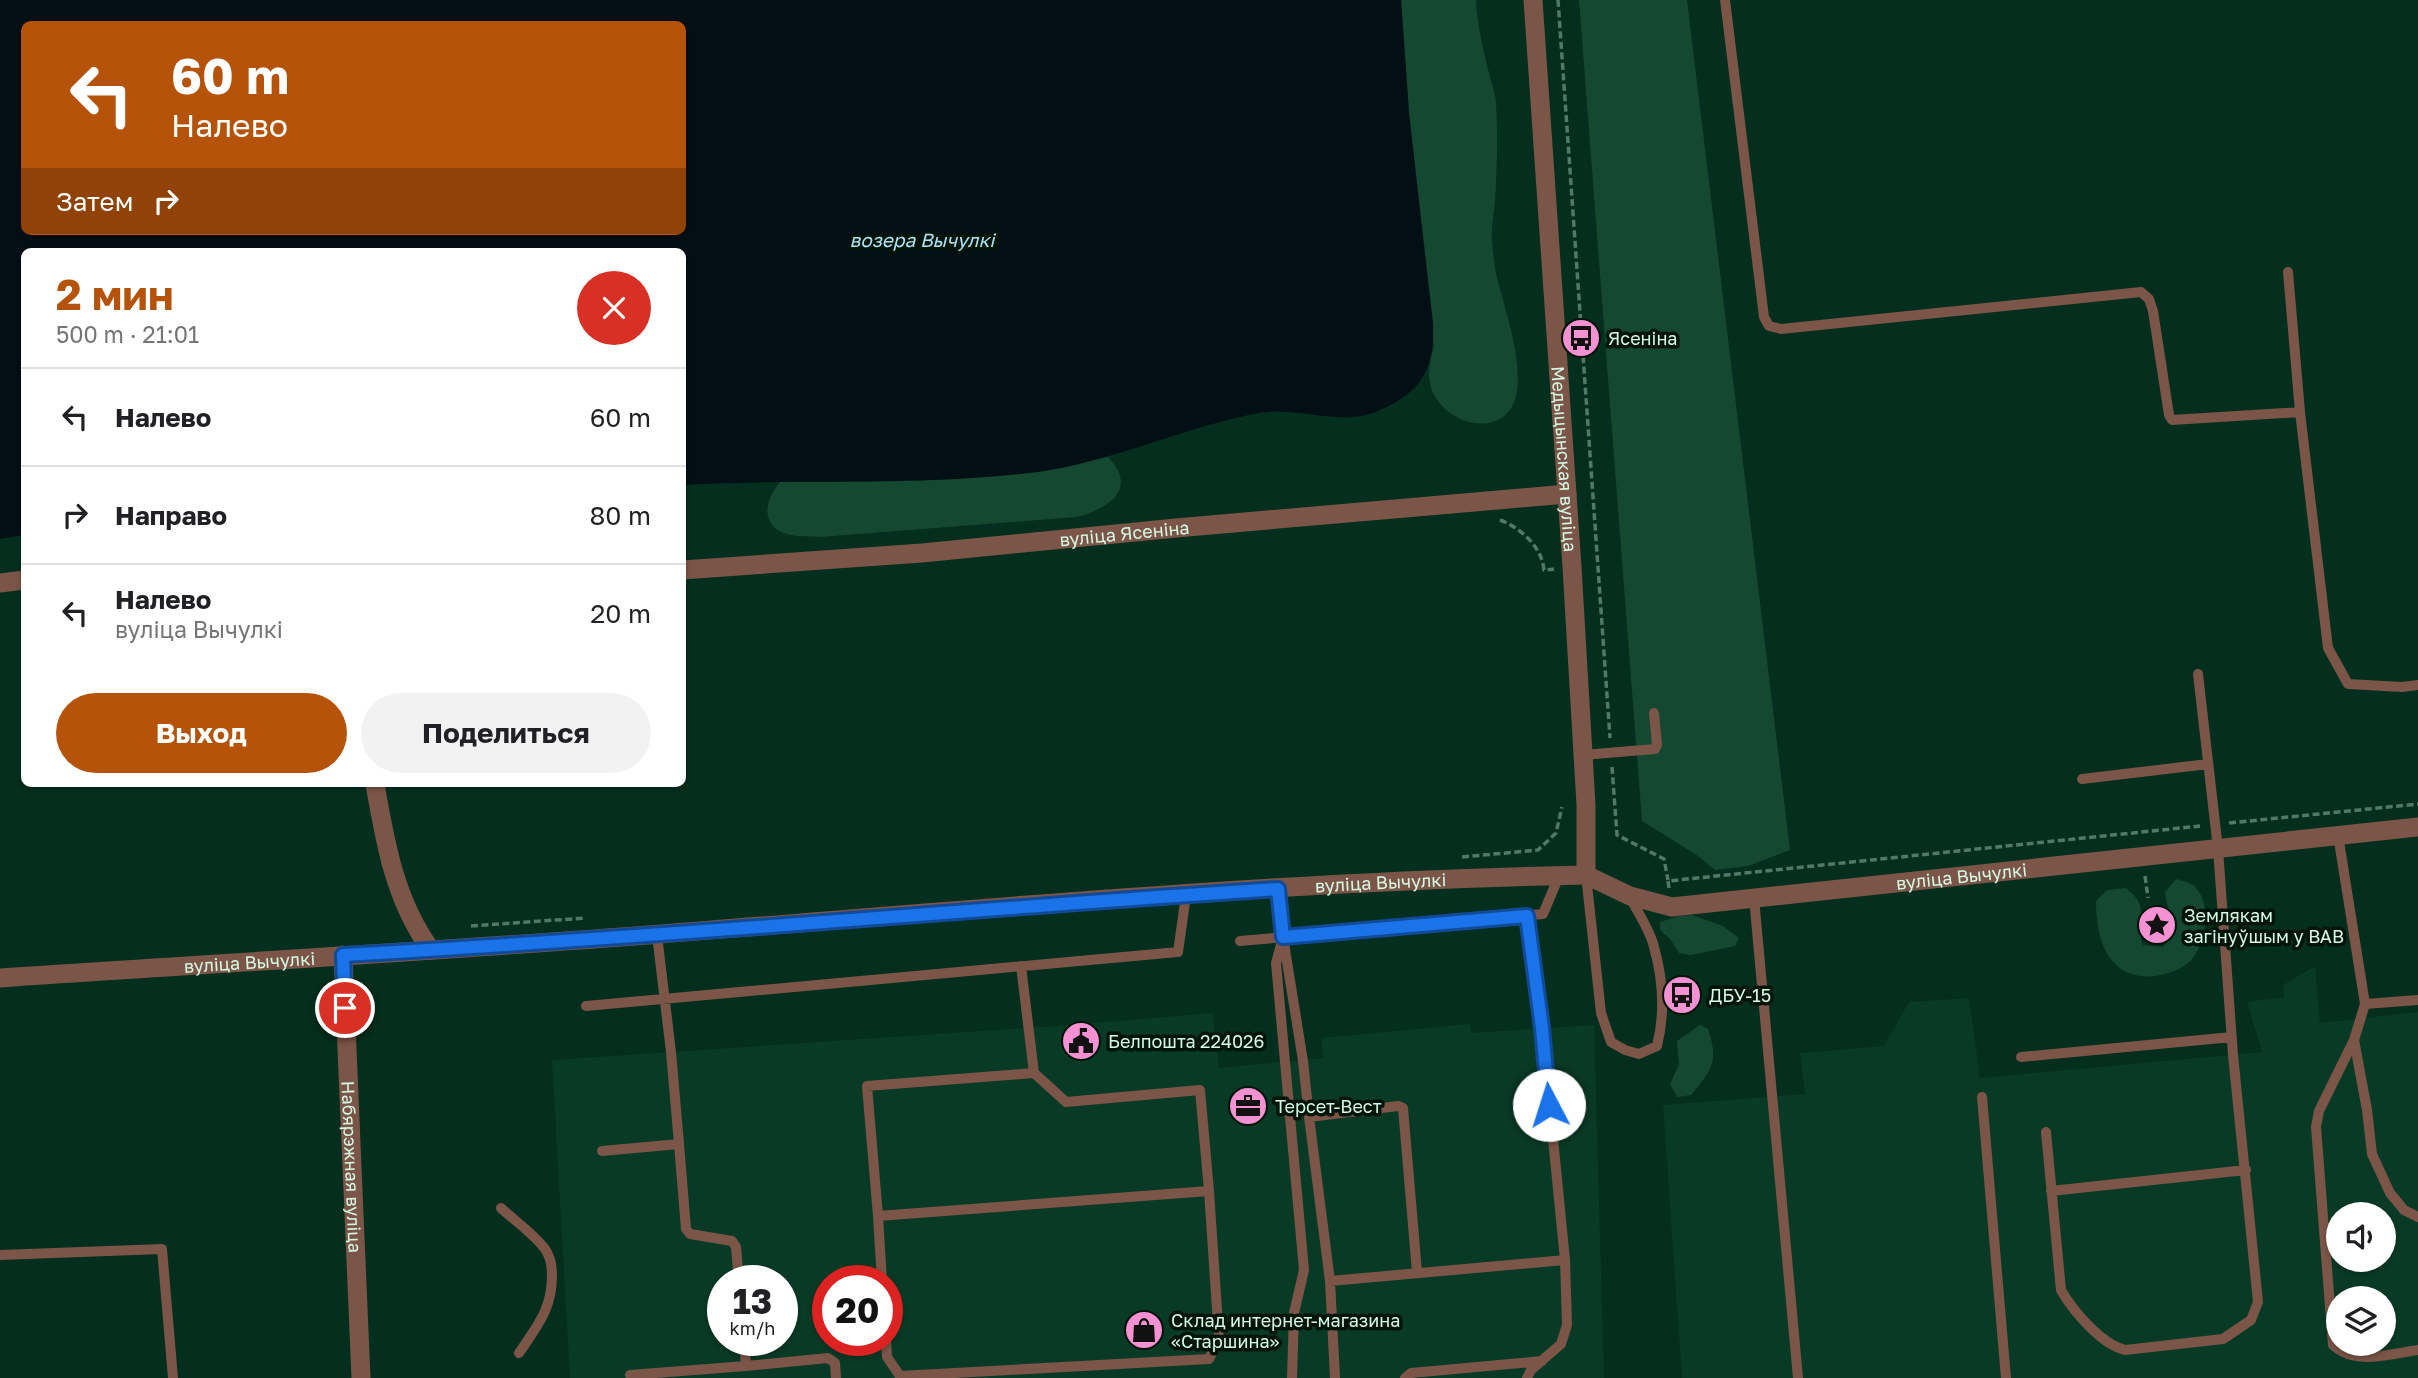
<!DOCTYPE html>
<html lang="ru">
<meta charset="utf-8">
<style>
body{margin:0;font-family:"Golos Text",sans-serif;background:#f2f2f2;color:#202124;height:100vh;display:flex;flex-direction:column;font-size:26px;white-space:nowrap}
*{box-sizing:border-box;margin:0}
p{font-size:23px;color:#757577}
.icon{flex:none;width:38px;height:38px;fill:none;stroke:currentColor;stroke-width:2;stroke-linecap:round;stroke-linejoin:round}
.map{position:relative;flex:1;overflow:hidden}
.panel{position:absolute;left:21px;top:248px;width:665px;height:539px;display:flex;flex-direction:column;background:#fff;border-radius:10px;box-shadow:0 2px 5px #0004}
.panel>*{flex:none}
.guide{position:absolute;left:21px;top:21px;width:665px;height:214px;border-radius:10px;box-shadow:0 2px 5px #0004;background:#b45309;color:#fff;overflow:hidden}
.fabs{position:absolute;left:2326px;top:1202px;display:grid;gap:14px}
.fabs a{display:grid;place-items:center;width:70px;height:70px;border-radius:50%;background:#fff;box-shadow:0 2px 5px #0004;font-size:35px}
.speed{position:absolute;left:707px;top:1265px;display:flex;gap:14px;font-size:35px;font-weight:700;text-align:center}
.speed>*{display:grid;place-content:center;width:91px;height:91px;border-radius:50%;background:#fff;box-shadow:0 2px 5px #0004;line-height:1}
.speed small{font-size:18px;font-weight:400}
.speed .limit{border:10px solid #d22;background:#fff;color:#111}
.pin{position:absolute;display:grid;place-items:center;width:60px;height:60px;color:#fff;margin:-30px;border:4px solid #fff;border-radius:50%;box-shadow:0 2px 7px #0007}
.me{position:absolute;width:77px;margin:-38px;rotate:355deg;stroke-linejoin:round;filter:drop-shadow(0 0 5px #0008)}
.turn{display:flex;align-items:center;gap:24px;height:147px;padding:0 35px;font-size:32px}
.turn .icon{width:91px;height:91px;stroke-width:2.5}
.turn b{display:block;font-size:49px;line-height:60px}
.then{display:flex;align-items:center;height:66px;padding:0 35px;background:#0003;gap:14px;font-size:26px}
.round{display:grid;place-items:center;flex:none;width:74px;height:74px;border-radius:37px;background:#f2f2f2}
.summary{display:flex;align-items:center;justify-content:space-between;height:119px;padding:0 35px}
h1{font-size:42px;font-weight:700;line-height:52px;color:#b45309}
.cta{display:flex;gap:14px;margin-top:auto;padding:14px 35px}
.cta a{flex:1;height:80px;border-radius:42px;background:#b45309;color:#fff;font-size:28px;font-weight:700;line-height:80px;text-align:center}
.cta a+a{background:#f2f2f2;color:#202124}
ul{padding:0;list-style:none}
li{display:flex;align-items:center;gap:21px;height:98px;padding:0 35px;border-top:2px solid #e0e0e0}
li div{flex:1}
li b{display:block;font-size:26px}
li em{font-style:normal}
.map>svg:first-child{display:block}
.built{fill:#093a26;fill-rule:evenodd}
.green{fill:#154831}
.water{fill:#020f14;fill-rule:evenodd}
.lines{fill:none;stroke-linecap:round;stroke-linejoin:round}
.path{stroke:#517966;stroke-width:3.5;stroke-dasharray:7 3.5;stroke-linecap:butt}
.service{stroke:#7b5547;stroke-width:10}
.minor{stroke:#7b5547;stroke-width:19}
.tertiary{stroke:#7b5547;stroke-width:19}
.route-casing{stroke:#114b97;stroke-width:18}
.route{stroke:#1a73e8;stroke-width:12}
.labels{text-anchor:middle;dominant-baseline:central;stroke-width:7;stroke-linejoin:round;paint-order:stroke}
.poi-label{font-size:18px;fill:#d4f9e4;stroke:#001409;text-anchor:start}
.street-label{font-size:18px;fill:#d4f9e4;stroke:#001409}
.water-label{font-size:19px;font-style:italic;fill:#ace2f4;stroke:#001409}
</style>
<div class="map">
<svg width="2418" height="1378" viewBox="0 0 2418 1378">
<rect width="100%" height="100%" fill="#042e1d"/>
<path class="built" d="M2315,966L2320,1023L2418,1012V1378H1682L1663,1105L1805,1094L1800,1053L1884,1046L1909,1002L1969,998L1980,1078L2262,1052L2247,1002L2284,997L2283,985ZM2338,1214H2384V1260H2338ZM2338,1298H2384V1344H2338Z
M1213,1013L1219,1068L1323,1058L1321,1038L1470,1024L1471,1033L1594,1025L1604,1378H570L552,1060L1071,1025ZM723,1281H782V1340H723ZM828,1281H887V1340H828Z"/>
<path class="green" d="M1401,0H1476C1477,25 1483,49 1489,73C1491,83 1496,94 1496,104C1498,135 1497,168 1495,200C1494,213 1491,228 1492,242C1493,252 1494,263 1496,274C1503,306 1542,405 1495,421C1469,431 1435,410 1430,383C1427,371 1431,358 1434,346L1409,113Z
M1579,0H1687L1790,850L1748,866L1715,870L1698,856L1642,821Z
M1108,457C1139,489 1108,509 1077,517L820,537C807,536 786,538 775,528C760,514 770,493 781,481C889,482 1002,484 1108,457Z
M2176,879C2183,881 2190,882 2195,887C2212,903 2206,941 2193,958C2186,967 2172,973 2161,975C2111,985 2096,943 2096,901L2107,890L2126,888C2130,892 2136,896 2138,901C2146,915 2136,931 2143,945L2163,947C2180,928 2167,913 2165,892Z
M1692,915L1723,926L1739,938L1735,946L1691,955L1679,953L1670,939L1660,930V922L1679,916Z
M1700,1025L1708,1029C1719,1061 1712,1070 1691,1095L1677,1097L1670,1084L1679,1064L1677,1041Z"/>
<path class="water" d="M0,0H1401L1409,113L1433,323C1435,368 1422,392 1380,410C1342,428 1299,406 1259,413C1184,427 1114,461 1038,472C921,487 801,478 683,485L682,252H24V535L0,539ZM24,24H682V231H24Z"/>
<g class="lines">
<path class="path" d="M1558,0L1610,738
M1500,520C1521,528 1542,547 1544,570L1554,569
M1612,767L1617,835L1664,859L1668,880
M2229,823L2418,804
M1462,857L1538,850L1556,833L1562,807
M2145,876L2148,898
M1669,888L1668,881L2200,826
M471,926L585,918"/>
<path class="service" d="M1725,0L1764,317L1769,326L1781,329L2141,292L2149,299L2153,311L2169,415L2172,420L2300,412L2328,648L2348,684L2402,687L2418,685
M2288,272L2300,412
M1583,755L1655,749L1657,745L1654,713
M2082,779L2208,764
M2338,835L2365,1004L2354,1040L2319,1111L2316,1127L2333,1345C2355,1366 2390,1354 2418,1350
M1586,875L1601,1013L1611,1042L1625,1050L1639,1054L1657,1046C1665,1014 1663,979 1654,947C1650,930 1638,913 1630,897
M1278,889L1283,937L1276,963L1304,1270L1294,1313L1292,1378
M1754,898L1798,1378
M1527,916L1542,1028L1565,1260L1567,1325L1561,1344L1531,1370L1527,1378
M1240,941L1543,914L1559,876
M1284,943L1303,1061L1309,1117L1398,1106L1403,1108L1417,1272
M1021,966L1034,1073L867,1086L878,1216L1209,1191L1200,1090L1066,1102L1034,1073
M2365,1004L2418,1000
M586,1006L1178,952L1186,895
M2354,1040L2367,1110L2372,1154L2390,1193L2404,1210L2418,1217
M2021,1057L2232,1037
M1982,1097L2006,1378
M1309,1117L1330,1281L1335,1378
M2046,1132L2061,1290C2073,1311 2101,1344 2125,1350L2223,1339L2251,1320L2258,1302L2233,1055L2218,849L2198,674
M679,1144L686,1229L690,1234L732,1241L736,1247L739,1281
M602,1151L679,1144L671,1052L657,935
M2051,1191L2246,1170
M501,1208C515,1221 534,1234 545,1249C550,1256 552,1266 552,1275C552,1309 538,1325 519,1353
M878,1216L882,1281
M0,1255L162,1249L173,1378
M1330,1281L1565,1260
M744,1340L746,1366L828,1358L835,1363L836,1378
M886,1340L887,1357L900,1376L1209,1359L1219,1339L1209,1191
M630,1375L746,1366
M1405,1378L1411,1373L1542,1361"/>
<g class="minor">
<path d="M375,784C385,842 395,901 431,950"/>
<path id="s1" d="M343,955L361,1378"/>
<path id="s2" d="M0,978C220,963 441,951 661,934C969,910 1277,881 1586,875"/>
</g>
<g class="tertiary">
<path id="s3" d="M1533,0L1572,567L1586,805V875L1630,896L1672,907L2418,827"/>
<path id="s4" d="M682,570L922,553L1176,528L1567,494"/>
<path d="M0,583L24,580"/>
</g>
</g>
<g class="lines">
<defs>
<path id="route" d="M345,1008L343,955C655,938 966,909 1278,889L1283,937L1527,916L1542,1028L1549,1105"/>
</defs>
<use href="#route" class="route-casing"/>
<use href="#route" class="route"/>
</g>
<defs>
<symbol id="bus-disc" viewBox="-11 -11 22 22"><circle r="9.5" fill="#f491d3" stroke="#001409"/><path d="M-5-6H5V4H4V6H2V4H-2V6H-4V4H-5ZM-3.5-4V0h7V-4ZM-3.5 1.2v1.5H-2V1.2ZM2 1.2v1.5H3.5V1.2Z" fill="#111"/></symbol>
<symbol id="sight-disc" viewBox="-11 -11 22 22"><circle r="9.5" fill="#f491d3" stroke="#001409"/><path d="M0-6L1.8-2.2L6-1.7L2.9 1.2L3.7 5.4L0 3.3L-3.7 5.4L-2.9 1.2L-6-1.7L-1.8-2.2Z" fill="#111"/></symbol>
<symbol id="civic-disc" viewBox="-11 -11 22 22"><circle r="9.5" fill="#f491d3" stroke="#001409"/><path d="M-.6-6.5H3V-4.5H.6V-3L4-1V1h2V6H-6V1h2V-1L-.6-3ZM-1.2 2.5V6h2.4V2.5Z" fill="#111"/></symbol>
<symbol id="office-disc" viewBox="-11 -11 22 22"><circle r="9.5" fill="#f491d3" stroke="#001409"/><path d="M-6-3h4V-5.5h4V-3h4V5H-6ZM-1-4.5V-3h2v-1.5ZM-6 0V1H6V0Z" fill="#111"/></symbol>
<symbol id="shop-disc" viewBox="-11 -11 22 22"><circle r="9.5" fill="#f491d3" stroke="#001409"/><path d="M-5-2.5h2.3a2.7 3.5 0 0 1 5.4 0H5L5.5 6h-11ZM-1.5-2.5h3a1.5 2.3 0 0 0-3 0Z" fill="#111"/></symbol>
</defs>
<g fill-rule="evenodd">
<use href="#bus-disc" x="1559" y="316" width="44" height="44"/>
<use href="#sight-disc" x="2135" y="903" width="44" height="44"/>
<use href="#bus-disc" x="1660" y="973" width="44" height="44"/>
<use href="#civic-disc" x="1059" y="1019" width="44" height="44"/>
<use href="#office-disc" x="1226" y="1084" width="44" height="44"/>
<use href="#shop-disc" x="1122" y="1308" width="44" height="44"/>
</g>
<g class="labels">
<g class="poi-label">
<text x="1608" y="338">Ясеніна</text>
<text x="2184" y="915">Землякам<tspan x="2184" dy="21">загінуўшым у ВАВ</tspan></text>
<text x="1709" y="995">ДБУ-15</text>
<text x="1108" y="1041">Белпошта 224026</text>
<text x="1275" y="1106">Терсет-Вест</text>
<text x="1171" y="1320">Склад интернет-магазина<tspan x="1171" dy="21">«Старшина»</tspan></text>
</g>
<g class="street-label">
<text stroke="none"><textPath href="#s3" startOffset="460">Медыцынская вуліца</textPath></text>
<text stroke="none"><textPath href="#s4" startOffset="444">вуліца Ясеніна</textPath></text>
<text stroke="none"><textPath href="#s3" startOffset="1260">вуліца Вычулкі</textPath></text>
<text stroke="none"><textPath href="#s2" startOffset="1384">вуліца Вычулкі</textPath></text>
<text stroke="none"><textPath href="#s2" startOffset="250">вуліца Вычулкі</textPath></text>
<text stroke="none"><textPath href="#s1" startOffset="212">Набярэжная вуліца</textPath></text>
</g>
<g class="water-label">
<text x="922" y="239">возера Вычулкі</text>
</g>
</g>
</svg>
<div class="fabs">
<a><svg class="icon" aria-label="sound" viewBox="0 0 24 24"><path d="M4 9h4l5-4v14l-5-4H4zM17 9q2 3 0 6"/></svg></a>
<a><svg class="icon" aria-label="layers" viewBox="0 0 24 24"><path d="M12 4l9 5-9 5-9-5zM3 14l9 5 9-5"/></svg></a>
</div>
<div class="speed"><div>13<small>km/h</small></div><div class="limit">20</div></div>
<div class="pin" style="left:345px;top:1008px;background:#d93025"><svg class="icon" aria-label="arrive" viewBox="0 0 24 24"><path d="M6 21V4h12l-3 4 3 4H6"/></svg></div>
<svg class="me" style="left:1549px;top:1105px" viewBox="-20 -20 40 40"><circle r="19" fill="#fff"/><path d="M0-13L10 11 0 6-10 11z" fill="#1a73e8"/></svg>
<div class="guide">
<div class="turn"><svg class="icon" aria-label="left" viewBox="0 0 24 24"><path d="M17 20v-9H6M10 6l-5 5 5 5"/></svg><div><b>60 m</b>Налево</div></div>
<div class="then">Затем<svg class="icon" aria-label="right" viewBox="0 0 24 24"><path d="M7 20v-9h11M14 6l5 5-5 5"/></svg></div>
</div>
<section class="panel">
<div class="summary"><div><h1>2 мин</h1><p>500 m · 21:01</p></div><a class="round" style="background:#d93025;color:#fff"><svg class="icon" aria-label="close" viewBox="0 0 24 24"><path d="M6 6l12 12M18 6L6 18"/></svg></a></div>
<ul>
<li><svg class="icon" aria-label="left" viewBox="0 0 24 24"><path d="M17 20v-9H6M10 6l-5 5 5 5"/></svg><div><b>Налево</b></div><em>60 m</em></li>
<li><svg class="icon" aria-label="right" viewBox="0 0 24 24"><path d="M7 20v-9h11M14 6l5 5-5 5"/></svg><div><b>Направо</b></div><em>80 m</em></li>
<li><svg class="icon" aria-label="left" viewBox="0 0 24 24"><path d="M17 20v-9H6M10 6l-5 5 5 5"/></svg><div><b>Налево</b><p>вуліца Вычулкі</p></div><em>20 m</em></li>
</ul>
<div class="cta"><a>Выход</a><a>Поделиться</a></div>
</section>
</div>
